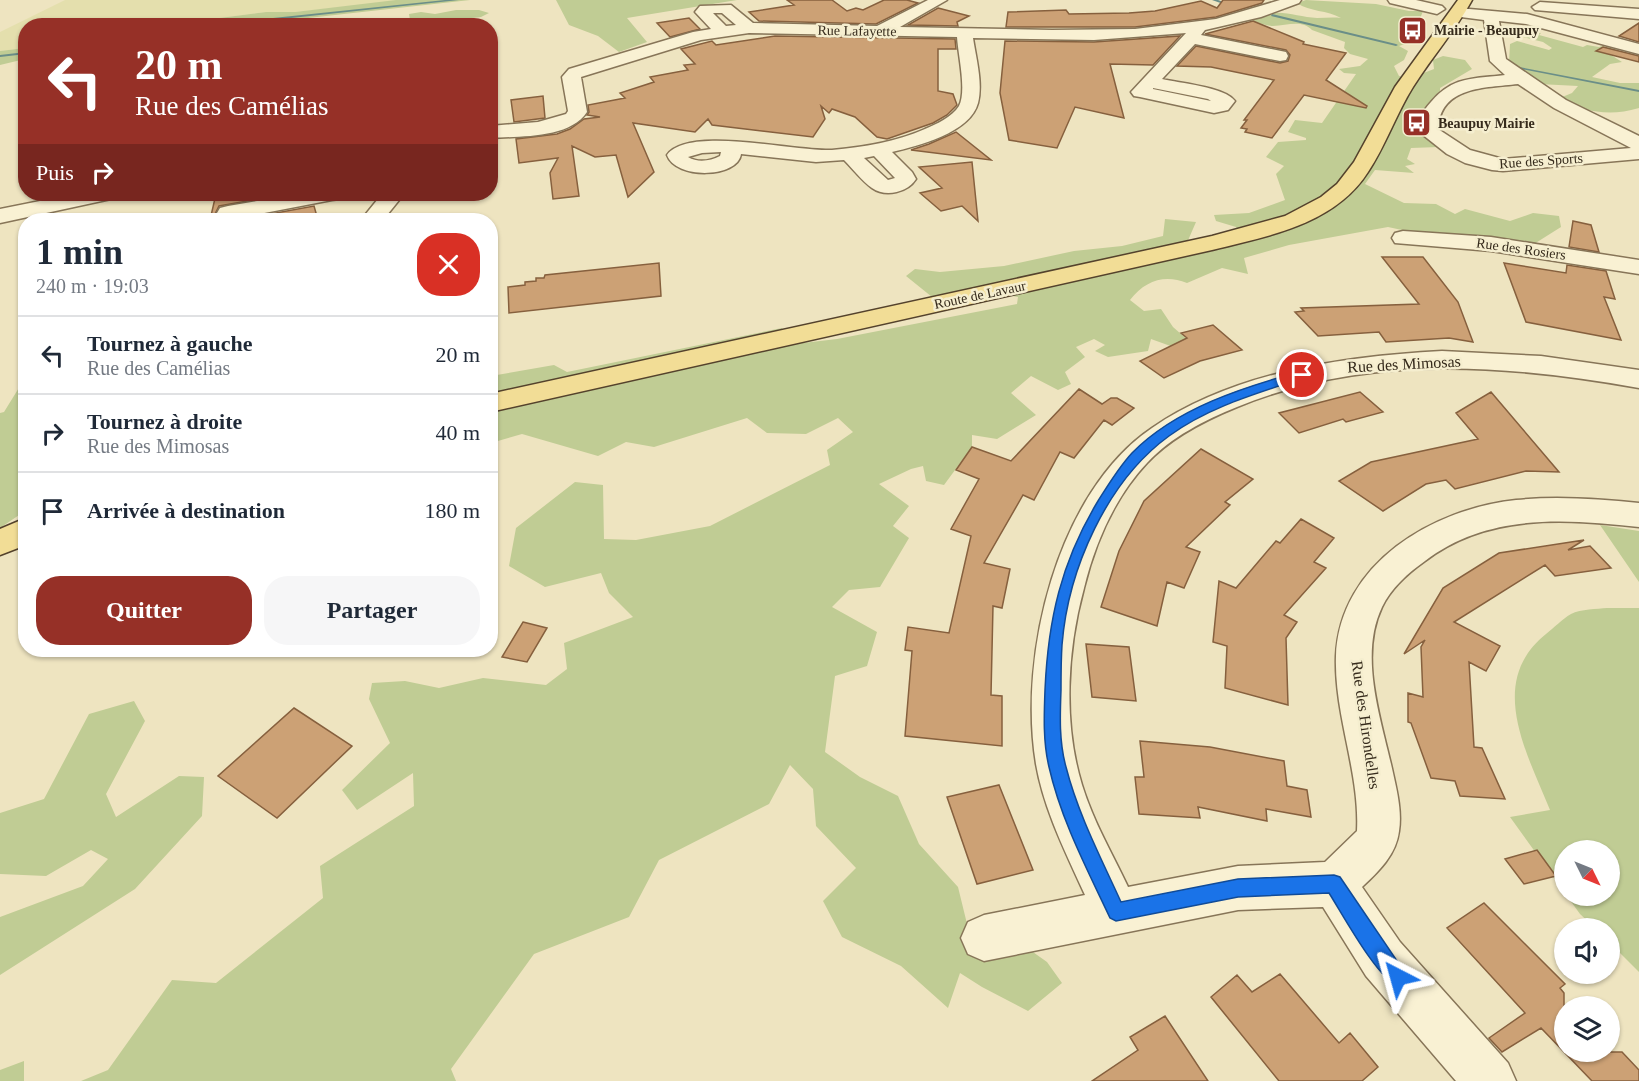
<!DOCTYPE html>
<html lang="fr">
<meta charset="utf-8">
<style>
body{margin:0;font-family:"Times New Roman",serif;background:#f6f6f7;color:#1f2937;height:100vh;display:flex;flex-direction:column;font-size:22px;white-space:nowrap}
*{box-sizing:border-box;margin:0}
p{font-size:20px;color:#747a83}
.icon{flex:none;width:33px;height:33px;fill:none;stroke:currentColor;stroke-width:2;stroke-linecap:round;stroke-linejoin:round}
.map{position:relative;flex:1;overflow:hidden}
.sheet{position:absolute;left:18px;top:213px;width:480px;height:444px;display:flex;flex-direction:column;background:#fff;border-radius:24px;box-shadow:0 2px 4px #0004}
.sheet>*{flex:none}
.banner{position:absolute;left:18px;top:18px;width:480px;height:183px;border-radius:24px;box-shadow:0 2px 4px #0004;background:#963027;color:#fff;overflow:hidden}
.needle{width:39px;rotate:133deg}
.fabs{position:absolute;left:1554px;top:840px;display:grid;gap:12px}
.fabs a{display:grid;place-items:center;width:66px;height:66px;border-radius:50%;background:#fff;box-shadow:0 2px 4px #0004;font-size:30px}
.pin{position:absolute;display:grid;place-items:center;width:51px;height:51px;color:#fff;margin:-26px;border:3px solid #fff;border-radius:50%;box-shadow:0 2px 6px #0007}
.me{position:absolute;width:66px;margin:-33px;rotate:321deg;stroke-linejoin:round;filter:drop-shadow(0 0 4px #0008)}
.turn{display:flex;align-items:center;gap:21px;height:126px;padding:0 18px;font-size:27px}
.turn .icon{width:78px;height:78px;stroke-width:2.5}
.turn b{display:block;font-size:42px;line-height:51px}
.then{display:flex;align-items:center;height:57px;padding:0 18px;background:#0003;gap:12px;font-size:22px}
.round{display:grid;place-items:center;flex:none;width:63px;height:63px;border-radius:24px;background:#f6f6f7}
.overview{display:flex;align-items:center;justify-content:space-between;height:102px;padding:0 18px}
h1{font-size:36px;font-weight:700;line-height:45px}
.primary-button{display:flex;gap:12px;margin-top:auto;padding:12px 18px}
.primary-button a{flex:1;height:69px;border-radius:24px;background:#963027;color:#fff;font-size:24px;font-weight:700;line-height:69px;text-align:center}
.primary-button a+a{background:#f6f6f7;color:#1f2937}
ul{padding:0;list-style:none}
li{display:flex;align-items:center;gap:18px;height:78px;padding:0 18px;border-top:2px solid #e0e1e3}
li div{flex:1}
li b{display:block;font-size:22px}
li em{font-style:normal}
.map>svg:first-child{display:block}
.farmland{fill:#e4dfad}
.green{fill:#c0cc94}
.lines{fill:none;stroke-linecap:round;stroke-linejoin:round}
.stream{fill:#6a8e88;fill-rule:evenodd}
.building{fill:#cca175;stroke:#86603e;stroke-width:1.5}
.minor-casing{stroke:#877558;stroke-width:3}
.major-casing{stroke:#54422c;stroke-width:3}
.minor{fill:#f9f1d3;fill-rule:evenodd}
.major{fill:#f2dd96;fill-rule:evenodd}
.route{fill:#1a73e8;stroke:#114b97;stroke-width:1.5}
.labels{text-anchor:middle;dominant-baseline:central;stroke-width:5;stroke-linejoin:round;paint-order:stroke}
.far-poi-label{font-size:14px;font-weight:bold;fill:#362b1c;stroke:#f5eecf;text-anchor:start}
.far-street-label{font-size:14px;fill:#362b1c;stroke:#f5eecf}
.street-label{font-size:16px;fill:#362b1c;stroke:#f5eecf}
</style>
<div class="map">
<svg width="1639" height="1081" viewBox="0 0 1639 1081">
<rect width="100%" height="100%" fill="#eee4c0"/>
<path class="farmland" d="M65,0H411L295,12H266L166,25L26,26L25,48L0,51V32Z"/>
<path class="green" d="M396,0H470L246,25H166L266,12H295Z
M556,0H737L627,18L647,42L619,52L598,36L569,25Z
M1306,0L1376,4L1409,11H1423L1411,42L1399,46L1408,51L1404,60L1394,66L1399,76L1419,81L1421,74L1434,69L1433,60L1443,56L1465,60L1472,69L1440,88V106L1426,110L1439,147L1411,148L1407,159L1415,164L1405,166L1414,173L1375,170L1365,184L1404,203L1436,204L1455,214L1465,209L1510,221L1533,213L1559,216L1561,227L1534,244L1439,238L1388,227L1289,245L1244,258L1248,274L1222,268L1187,283C1164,274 1145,281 1130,300L1144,311L1161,309L1173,327L1197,348H1176L1151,339L1148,351L1108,357L1095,351L1105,345L1094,339L1076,347L1085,357L1065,372L1071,384L1058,390L1031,376L1011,393L1036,415L997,439L972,435V447L944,485L926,481L923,466L911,469L879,484L909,506L893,526L909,538L880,587L849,590L832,607L877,632L867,666L835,676L825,752L860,777L898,796L919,844L958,887L969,932L1013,938L1047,962L1062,983L1028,1011L982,987L960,973L948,1008L901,966L842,937L823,901L856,868L816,826L813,789L790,765L769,804L659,860L629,917L534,954L451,1069L456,1081H81L108,1070L172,980L216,983L323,898L320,866L414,806L413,773L357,810L342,790L390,743L369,699L372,683L405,681L439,688L483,678L546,685L567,669L564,643L633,617L609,593L601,573L545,587L509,566L516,528L575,482L603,485L604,539L636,540L710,526L830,465L827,450L853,432L838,418L806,434L767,433L747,418L654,447L626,442L598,456L522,434L491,443V376L554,365L567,372L782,328L786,345L837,339L1017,304L1018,297L996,293L937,301L906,276L915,269L940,272L1004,266L1074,251L1122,246L1163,236L1165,219L1196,222L1186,245L1210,252L1243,238L1236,227L1216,221L1214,215L1249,213L1285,200L1276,174L1284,166L1266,157L1278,142L1306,140V138L1288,132L1295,120L1322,123L1356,74L1344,73L1339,69L1360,66L1368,59L1350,54L1344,48L1345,42L1312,30C1301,19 1287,26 1273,26C1266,26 1259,23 1253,21C1273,5 1295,17 1317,18C1325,18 1333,17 1341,18C1327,10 1310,12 1297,3Z
M456,10H479L489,13L481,17L423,23L410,20L409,14L421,12L435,14Z
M1519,30L1541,33L1539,35L1583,47L1587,45L1599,47L1602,46L1619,50L1611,55L1622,62L1610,64L1592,77L1620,83H1639V108C1606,118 1586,110 1555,100L1572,93L1578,86L1539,84L1509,63L1510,44L1517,41L1549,50L1552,48L1543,42L1515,35Z
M25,48V59L0,65V51Z
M25,378V511L0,528V413L4,412Z
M1600,525L1639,531V582Z
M1607,608H1639V972L1610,943V928H1595L1580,914L1567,896H1610V850H1564V892L1510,817L1550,810C1527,753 1486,682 1546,634C1554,628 1562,619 1571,614C1581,609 1597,609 1607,608Z
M134,701L145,721L106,794L116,817L179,776L204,777L202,816L135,889L0,975V917L83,886L108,859L91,850L46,876L0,874V813L44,799L89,714Z
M24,1061V1081H0V1070Z"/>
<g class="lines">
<path class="stream" d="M445,0H459L216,26H196Z
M1212,0H1218L1235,6L1232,7Z
M1272,14L1396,44L1398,45L1396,46L1271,16Z
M26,52V54L0,57V55Z
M1514,66L1639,90V92L1516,68L1514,67Z"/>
</g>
<path class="building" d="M787,0H832L847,11L856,8L863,10L884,0H907L918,3L876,24L759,21L749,12L794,5Z
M1223,0H1264L1262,3L1216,17L1135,27H1006L1008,12L1066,10L1069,14L1129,13L1155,11L1201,1L1217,8Z
M938,8L969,16L957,22L958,26L908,25Z
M689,18L700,29L670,37L657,23Z
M1253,21L1304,42L1303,44L1346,53L1326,80L1367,106L1366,108L1304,95L1272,138L1245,132L1247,129L1241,128L1247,120H1244L1274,80L1211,67L1177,66L1196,46L1280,63L1288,61L1290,55L1286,50L1205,34Z
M1639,23V42L1619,36Z
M775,36L955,39L956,49H938V91L953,94L957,105L947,115L933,123L887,139L877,137L855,117L832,109L829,113L821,106L825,119L813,137L712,125L708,119L695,132L633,123L654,172L628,197L616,155L595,157L572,146L579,196L553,199L550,173L558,158L519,163L516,139L557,134L570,129L584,119L600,117L587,115L589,112L588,105L625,98L620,93L654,82L650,77L688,70L684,65L695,64L681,49L712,41L716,45Z
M1180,36L1153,65L1110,64L1124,118L1075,107L1057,148L1009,140L1000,93L1005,41L1094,42Z
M1603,47L1639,56V62L1596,51Z
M543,96L545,118L514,122L511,100Z
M956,132L991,160L911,150L929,144Z
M972,162L978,221L962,206L941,211L920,193L942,188L919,167Z
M216,194H288L219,206L215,214L221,220H210Z
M314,206L318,220H237Z
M1573,221L1591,225L1599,252L1569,247Z
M1382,257H1423L1458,302L1473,342L1449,338L1386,342L1379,332L1318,336L1295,312L1304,311L1301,308L1419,304Z
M659,263L661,296L509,313L508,287L525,285V282L536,281V278H544L545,275Z
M1504,263L1566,273L1567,265L1606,271L1615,299L1604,297L1621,340L1526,322Z
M1213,325L1242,350L1200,361L1164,378L1140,361L1187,338L1181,333Z
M1079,389L1102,404L1111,398H1117L1134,408L1112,425L1104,420L1074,458L1060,452L1034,500L1023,495L984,563L1010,569L1002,608L993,606L991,695L1002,696V746L905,736L912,651L905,650L908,627L949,633L971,536L951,529L979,479L956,470L972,447L1011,461Z
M1360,392L1383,412L1346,422L1343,419L1299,433L1279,413Z
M1491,392L1559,472L1526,471L1455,489L1446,480L1426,484L1383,511L1339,481L1371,462L1478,439L1456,413Z
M1201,449L1253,479L1225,502L1230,505L1186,547L1200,552L1184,588L1167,582L1157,626L1101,607L1119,551L1144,501Z
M1301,519L1334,538L1314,562L1326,568L1284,615L1297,622L1286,638L1288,705L1225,688L1227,646L1213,642L1219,581L1236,588L1276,541L1280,543Z
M1584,540L1568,550L1590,546L1611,568L1555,576L1545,565L1454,622L1500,646L1486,671L1469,662L1474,747L1482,748L1505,799L1460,796L1455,781L1431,778L1411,723L1408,722V693L1423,697L1421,647L1425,640L1404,654L1443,588L1499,553Z
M523,622L547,628L527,662L502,657Z
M1086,644L1129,647L1136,701L1092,697Z
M294,708L352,746L277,818L218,776Z
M1140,741L1210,747L1284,761L1287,786L1307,790L1311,817L1266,809L1267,821L1198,807L1200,818L1139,814L1135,777H1144Z
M999,785L1033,870L977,884L947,797Z
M1537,850L1556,876L1524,884L1505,859Z
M1484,903L1565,984L1560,988L1564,993V1052H1622L1639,1070V1081H1592L1541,1028L1502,1052L1489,1038L1525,1013L1447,928Z
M1280,974L1339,1043L1350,1033L1378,1067L1362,1081H1279L1211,997L1237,975L1252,992Z
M1165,1016L1208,1081H1092L1138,1050L1130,1037Z"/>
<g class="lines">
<defs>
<path id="minor" d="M928,0H947L900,27L1052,30L1135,29L1216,19L1280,0H1301L1299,3L1261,17L1205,30L1201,35L1286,52L1288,56L1286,60L1280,61L1195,44L1162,79C1179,83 1225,87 1235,101L1228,110L1214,113L1140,97L1134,96L1131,92L1186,33L1094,40L973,38C976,58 983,83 978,103C970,133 918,146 892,152L912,172L916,179C908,192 886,198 872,188C862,181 853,169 844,160L816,162L741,154C738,178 676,180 667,155C688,125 797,152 832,150C864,147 896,142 925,129C937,124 952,117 959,106C967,91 958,54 957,37L749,33L701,40L581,77L587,112C569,139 520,136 490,138V126L538,122L566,114L568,111L562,77L569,69L693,32L711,29L695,12L700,6L731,5L753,23L877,26ZM713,13H722L736,25L726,26ZM1153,88L1208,99L1211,101L1153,89ZM721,152L720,156C710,161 698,163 688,157L702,153ZM874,156L895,178L888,180L864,158Z
M1388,0H1416L1442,6L1445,9L1437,14L1390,3Z
M1540,2L1639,9V19L1535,10L1532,7Z
M1458,8L1527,14L1639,44V54L1526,24L1499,21L1506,59L1566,100L1639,136V159L1503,171L1492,170L1465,163L1447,154L1418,131C1420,117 1422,112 1431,102C1453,76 1473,79 1505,75L1490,61L1484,20L1453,16L1450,13ZM1518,84L1554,108L1631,148L1503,159L1470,150L1438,129C1440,86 1485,88 1518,84Z
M75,194H114L111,199L0,223V209Z
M299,194H343L340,199L332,200L228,220L220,218L217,213L220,208L228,206Z
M382,194H404L383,220H361Z
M1403,231L1491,237L1639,260V274L1491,251L1395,243L1392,238L1395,233Z
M1442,351L1541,356L1639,370V388C1505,364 1366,354 1237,407C1205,420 1171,437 1147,463C1115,497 1095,543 1084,588C1067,650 1063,723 1082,785C1093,821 1112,853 1128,887L1238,866L1325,862L1357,831C1360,772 1334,715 1336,656C1340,563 1433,509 1516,500C1557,496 1598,499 1639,503V527C1565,519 1487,513 1425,561C1408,573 1391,588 1382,607C1358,657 1382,722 1393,773C1397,791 1402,812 1399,831C1396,855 1379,871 1362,887L1400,942L1508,1063L1516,1081H1456L1366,976L1323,907L1238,910L984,961L968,954L961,938L968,922L984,915L1085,895C1066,853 1044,810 1036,764C1018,656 1057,492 1152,428C1233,372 1345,356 1442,351Z"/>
<path id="major" d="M1458,0H1472C1455,31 1432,57 1413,87C1396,114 1386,145 1368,172C1334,225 1268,236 1212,250L490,412V394L1212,236L1285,216L1321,197L1337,184L1354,162L1395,87Z
M26,518V545L0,555V529Z"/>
</defs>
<use href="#minor" class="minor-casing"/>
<use href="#major" class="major-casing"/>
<use href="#minor" class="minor"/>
<use href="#major" class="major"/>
</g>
<path class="route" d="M1302,371L1308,375L1306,377C1259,393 1210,406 1169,436C1107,481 1068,569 1062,645C1061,660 1061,675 1061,690C1060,716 1059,742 1066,767C1078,814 1101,858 1121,902L1238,879L1334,875L1340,877L1408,977L1405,984L1398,986C1377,978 1343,915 1329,893L1238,897L1116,921L1110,918C1087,869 1061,820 1049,767C1043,742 1044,716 1045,690C1048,620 1061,562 1098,501C1108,485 1119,467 1132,453C1176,408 1244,387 1302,371Z"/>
<defs>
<symbol id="bus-square" viewBox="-11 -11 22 22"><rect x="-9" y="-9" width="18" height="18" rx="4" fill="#963027" stroke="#f5eecf"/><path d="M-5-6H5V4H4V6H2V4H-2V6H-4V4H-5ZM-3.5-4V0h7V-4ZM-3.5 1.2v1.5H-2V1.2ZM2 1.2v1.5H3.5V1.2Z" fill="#fff"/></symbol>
</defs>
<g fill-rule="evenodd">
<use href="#bus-square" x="1396" y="14" width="33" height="33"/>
<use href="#bus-square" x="1400" y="106" width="33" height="33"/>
</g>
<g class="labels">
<g class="far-poi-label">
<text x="1434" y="30">Mairie - Beaupuy</text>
<text x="1438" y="123">Beaupuy Mairie</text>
</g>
<g class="far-street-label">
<text transform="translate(857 31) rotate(1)">Rue Lafayette</text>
<text transform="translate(1541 161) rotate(-4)">Rue des Sports</text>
<text transform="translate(1521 249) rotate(8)">Rue des Rosiers</text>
<text transform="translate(980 295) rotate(-12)">Route de Lavaur</text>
</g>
<g class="street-label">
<text transform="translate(1404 364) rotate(-3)">Rue des Mimosas</text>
<text transform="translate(1366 725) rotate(82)">Rue des Hirondelles</text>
</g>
</g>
</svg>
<div class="fabs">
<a><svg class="needle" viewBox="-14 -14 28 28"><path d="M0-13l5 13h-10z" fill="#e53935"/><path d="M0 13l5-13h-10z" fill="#747a83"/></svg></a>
<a><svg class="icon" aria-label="sound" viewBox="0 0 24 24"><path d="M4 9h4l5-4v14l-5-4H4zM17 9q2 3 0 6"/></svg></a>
<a><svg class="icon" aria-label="layers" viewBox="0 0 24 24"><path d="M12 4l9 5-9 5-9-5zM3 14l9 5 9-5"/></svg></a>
</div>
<div class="pin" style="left:1302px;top:375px;background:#d93025"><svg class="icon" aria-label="arrive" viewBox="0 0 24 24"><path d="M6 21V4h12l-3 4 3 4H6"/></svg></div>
<svg class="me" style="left:1398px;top:977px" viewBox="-20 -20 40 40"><path d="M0-17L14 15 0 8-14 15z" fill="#1a73e8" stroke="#fff" stroke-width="4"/></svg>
<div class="banner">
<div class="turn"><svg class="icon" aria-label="left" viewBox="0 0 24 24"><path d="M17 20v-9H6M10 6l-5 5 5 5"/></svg><div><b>20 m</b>Rue des Camélias</div></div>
<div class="then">Puis<svg class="icon" aria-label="right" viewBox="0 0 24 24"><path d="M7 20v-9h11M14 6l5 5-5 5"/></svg></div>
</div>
<section class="sheet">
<div class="overview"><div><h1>1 min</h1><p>240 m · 19:03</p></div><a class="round" style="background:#d93025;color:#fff"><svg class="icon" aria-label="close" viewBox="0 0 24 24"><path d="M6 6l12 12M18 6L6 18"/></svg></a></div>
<ul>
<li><svg class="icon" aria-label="left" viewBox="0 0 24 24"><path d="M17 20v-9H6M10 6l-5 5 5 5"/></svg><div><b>Tournez à gauche</b><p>Rue des Camélias</p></div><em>20 m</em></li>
<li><svg class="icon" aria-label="right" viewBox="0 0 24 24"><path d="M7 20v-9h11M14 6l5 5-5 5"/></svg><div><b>Tournez à droite</b><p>Rue des Mimosas</p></div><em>40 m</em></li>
<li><svg class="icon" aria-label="arrive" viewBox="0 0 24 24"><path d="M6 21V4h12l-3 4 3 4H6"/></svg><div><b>Arrivée à destination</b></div><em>180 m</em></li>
</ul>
<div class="primary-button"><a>Quitter</a><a>Partager</a></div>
</section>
</div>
